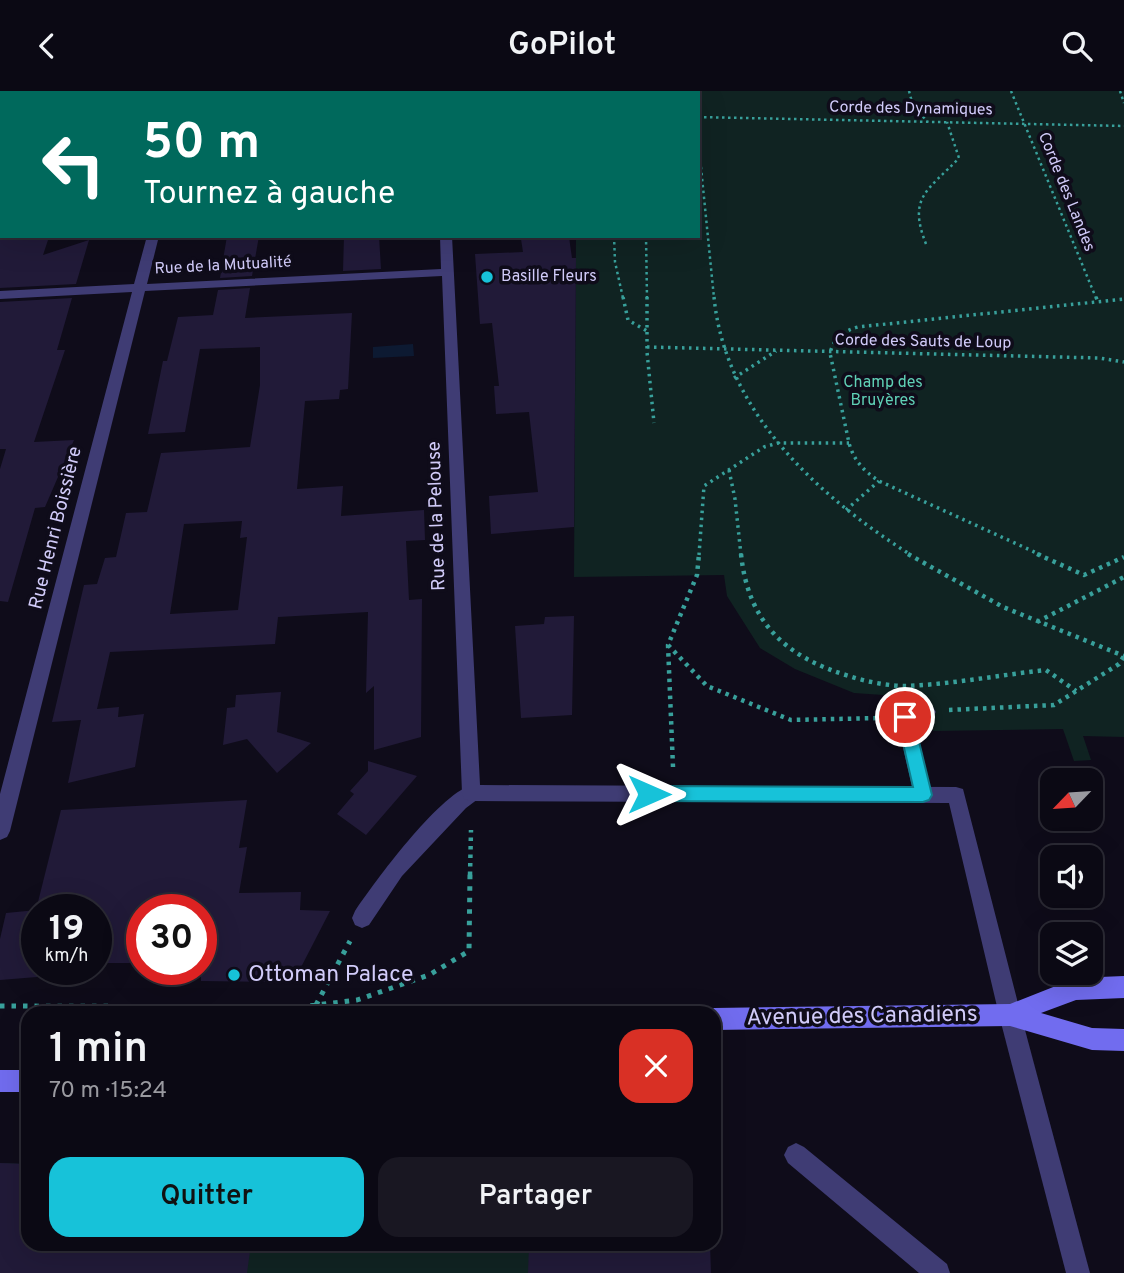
<!DOCTYPE html>
<html lang="fr">
<meta charset="utf-8">
<style>
body{margin:0;font-family:Overpass,sans-serif;background:#191722;color:#f1f3f6;height:100vh;display:flex;flex-direction:column;font-size:26px;white-space:nowrap}
*{box-sizing:border-box;margin:0}
p{font-size:23px;color:#9a9aa0}
.icon{flex:none;width:38px;height:38px;fill:none;stroke:currentColor;stroke-width:2;stroke-linecap:round;stroke-linejoin:round}
.map{position:relative;flex:1;overflow:hidden}
.side{position:absolute;left:21px;top:915px;width:700px;height:245px;display:flex;flex-direction:column;background:#0b0914;border-radius:21px;box-shadow:0 7px 28px #0002,0 0 0 2px #2b2a34}
.side>*{flex:none}
.hud{position:absolute;left:0px;top:0px;width:700px;height:147px;box-shadow:0 7px 28px #0002,0 0 0 2px #2b2a34;background:#00695c;color:#fff;overflow:hidden}
.needle{width:46px;rotate:245deg}
.buttons{position:absolute;left:1040px;top:677px;display:grid;gap:14px}
.buttons a{display:grid;place-items:center;width:63px;height:63px;border-radius:14px;background:#0b0914;box-shadow:0 7px 28px #0002,0 0 0 2px #2b2a34;font-size:35px}
.speed{position:absolute;left:21px;top:803px;display:flex;gap:14px;font-size:35px;font-weight:700;text-align:center}
.speed>*{display:grid;place-content:center;width:91px;height:91px;border-radius:50%;background:#0b0914;box-shadow:0 7px 28px #0002,0 0 0 2px #2b2a34;line-height:1}
.speed small{font-size:18px;font-weight:400}
.speed .limit{border:10px solid #d22;background:#fff;color:#111}
.pin{position:absolute;display:grid;place-items:center;width:60px;height:60px;color:#fff;margin:-30px;border:4px solid #fff;border-radius:50%;box-shadow:0 2px 7px #0007}
.me{position:absolute;width:77px;margin:-38px;rotate:90deg;stroke-linejoin:round;filter:drop-shadow(0 0 5px #0008)}
.turn{display:flex;align-items:center;gap:24px;height:147px;padding:0 28px;font-size:32px}
.turn .icon{width:91px;height:91px;stroke-width:2.5}
.turn b{display:block;font-size:49px;line-height:60px}
.round{display:grid;place-items:center;flex:none;width:74px;height:74px;border-radius:21px;background:#191722}
.headline{display:flex;align-items:center;justify-content:space-between;height:119px;padding:0 28px}
h1{font-size:42px;font-weight:600;line-height:52px}
.primary-button{display:flex;gap:14px;margin-top:auto;padding:14px 28px}
.primary-button a{flex:1;height:80px;border-radius:21px;background:#17c2d9;color:#111;font-size:28px;font-weight:600;line-height:80px;text-align:center}
.primary-button a+a{background:#191722;color:#f1f3f6}
header{display:flex;justify-content:space-between;align-items:center;height:91px;padding:0 28px;background:#0b0914;font-size:32px;font-weight:600}
.map>svg:first-child{display:block}
.green{fill:#102322}
.water{fill:#0d1a32}
.building{fill:#211a38;fill-rule:evenodd}
.lines{fill:none;stroke-linecap:round;stroke-linejoin:round}
.path-far3{stroke:#38a09b;stroke-width:2.5;stroke-dasharray:2.5 3.5;stroke-linecap:butt}
.path-far2{stroke:#38a09b;stroke-width:3.5;stroke-dasharray:2.5 4.5;stroke-linecap:butt}
.path-far1{stroke:#38a09b;stroke-width:4.5;stroke-dasharray:3.5 5;stroke-linecap:butt}
.path{stroke:#38a09b;stroke-width:5;stroke-dasharray:4.5 7;stroke-linecap:butt}
.service{fill:#3f3c74;fill-rule:evenodd}
.minor{fill:#3f3c74;fill-rule:evenodd}
.tertiary{fill:#3f3c74;fill-rule:evenodd}
.secondary{fill:#716cef;fill-rule:evenodd}
.route{fill:#17c2d9;stroke:#0f7e8d;stroke-width:2}
.poi-dot{fill:#17c2d9;stroke:#0f0c1a;stroke-width:2.5}
.labels{text-anchor:middle;dominant-baseline:central;stroke-width:7;stroke-linejoin:round;paint-order:stroke}
.far-street-label{font-size:16px;fill:#d1cbf9;stroke:#0f0c1a}
.far-poi-label{font-size:16px;fill:#d1cbf9;stroke:#0f0c1a;text-anchor:start}
.far-park-label{font-size:16px;fill:#60d0b6;stroke:#0f0c1a}
.street-label{font-size:19px;fill:#d1cbf9;stroke:#0f0c1a}
.near-poi-label{font-size:23px;fill:#d1cbf9;stroke:#0f0c1a;text-anchor:start}
.near-street-label{font-size:23px;fill:#d1cbf9;stroke:#0f0c1a}
</style>
<header><svg class="icon" aria-label="back" viewBox="0 0 24 24"><path d="M15 5l-7 7 7 7"/></svg>GoPilot<svg class="icon" aria-label="search" viewBox="0 0 24 24"><circle cx="10" cy="10" r="6"/><path d="M15 15l6 6"/></svg></header>
<div class="map">
<svg width="1124" height="1182" viewBox="0 0 1124 1182">
<rect width="100%" height="100%" fill="#0f0c1a"/>
<path class="green" d="M577,0H1124V646L1083,645L1091,669L1074,670L1063,638L933,640L921,602L883,604L854,602L795,578L760,557L727,505L724,484L574,486L576,145H698V2Z
M0,1072L28,1073V1153H590L589,1182H0Z"/>
<path class="water" d="M413,253L414,265L373,267V256Z"/>
<path class="building" d="M0,145H44L43,149H48L43,164L89,149L76,193L0,197Z
M227,145H259L252,185L220,187Z
M344,145H379L381,178L343,180Z
M569,146L572,167H576L574,436L491,443L489,405L538,401L529,321L496,323L494,295H499L492,232L480,233L475,163L523,161L521,148Z
M250,197L245,227L352,222L348,298L340,299L339,308L305,310L297,398L343,395L341,425L424,419L425,449L406,450L409,509L422,508L421,646L374,659V595L366,602L368,521L278,526L275,553L110,561L97,618L119,616L118,626L144,623L135,676L68,692L81,629L52,631L84,494L97,493L105,467L116,466L126,422L147,421L161,362L250,356L260,294V256L200,258L185,341L148,343L163,270H167L178,226L213,224L218,199ZM242,430L240,447L247,446L238,519L170,523L184,433Z
M72,207L57,259H65L34,351L74,349L45,416L35,417L8,511L0,510V378L6,358H0V211Z
M574,525L572,624L521,627L515,535L544,533L545,526Z
M281,601L277,641L311,652L277,682L247,648L223,654L227,617L235,616L236,604Z
M368,670L417,685L366,744L337,723L354,703L350,700L368,680Z
M247,709L239,757L247,756L239,802L301,801L300,819L330,820L297,884L289,891L201,890V819H142V872H96V819H36L61,719Z
M37,819V886L0,889V848L6,822Z
M0,1072L28,1073V1153H251L247,1182H0Z
M529,1153H710L711,1182H528Z"/>
<g class="lines">
<path class="path-far3" d="M909,0L913,15L928,31
M1011,0L1096,207
M1120,0L1124,12
M698,26L1124,35
M698,46L714,207
M614,145L615,171L623,207
M646,145L647,207
M926,153C907,105 929,99 959,67L947,31"/>
<path class="path-far2" d="M623,206L628,229L647,240
M647,206V261L654,332
M714,206C725,321 818,405 911,464
M1096,206L1098,211
M647,256L1099,267L1124,271
M734,287L776,260
M729,379L735,408L741,464
M846,419L879,390
M699,464L704,395L764,356L778,352H849
M1041,464L879,390C864,380 854,370 849,352L830,262C834,247 843,240 858,236L1124,208"/>
<path class="path-far1" d="M741,463C748,531 785,566 849,585C867,591 889,595 907,595C953,593 1000,584 1046,579L1076,600
M908,463L1003,516L1124,565
M1037,463L1084,484L1124,466
M1037,531L1124,486
M668,554L707,595L791,629L880,627
M949,619L1054,614L1119,573L1124,565
M673,676L668,554L697,484L699,463
M470,784L471,739"/>
<path class="path" d="M316,914L350,850
M0,915L300,916L357,909L429,884L469,860L470,783"/>
<path class="service" d="M927,614L933,616L936,621L933,626L915,631L932,704L930,710L923,712L916,710L914,704L896,626L899,621Z
M471,694L478,696L480,702L478,708L466,717L402,785L369,834L362,837L355,834L352,827L355,820C376,789 437,706 471,694Z
M796,1052L804,1056L947,1173L950,1182H919L788,1072L784,1064L788,1056Z"/>
<path class="minor" d="M187,0H197L186,2Z
M435,0H445V2H435Z
M147,145H159L147,193L441,178L440,145H452L480,694L956,696L963,698L1021,924L1018,932L1010,935L1002,932L999,924L949,712L471,710L464,708L462,702L442,185L145,200L10,740L7,746L0,749V703L132,201L0,208V200L134,193Z"/>
<path class="tertiary" d="M1010,913L1018,916L1021,924L1090,1182H1066L999,924L1002,916Z"/>
<path class="secondary" d="M1124,885V907L1076,909L1041,922L1092,937L1124,938V960L1092,959L1010,935L714,939V922H706L714,917L1010,913L1076,887Z
M0,979H28V1001H0Z"/>
</g>
<path class="route" d="M905,619L911,621L913,626L932,704L929,709L923,711L649,710L643,708L640,703L643,697L649,695L913,696L897,626L900,621Z"/>
<g class="poi-dot">
<circle cx="487" cy="186" r="7"/>
<circle cx="234" cy="884" r="7"/>
</g>
<g class="labels">
<g class="far-street-label">
<text transform="translate(911 18) rotate(1)">Corde des Dynamiques</text>
<text transform="translate(1066 101) rotate(68)">Corde des Landes</text>
<text transform="translate(223 175) rotate(-3)">Rue de la Mutualité</text>
<text transform="translate(923 251) rotate(1)">Corde des Sauts de Loup</text>
</g>
<g class="far-poi-label">
<text x="501" y="186">Basille Fleurs</text>
</g>
<g class="far-park-label">
<text x="883" y="292">Champ des<tspan x="883" dy="18">Bruyères</tspan></text>
</g>
<g class="street-label">
<text transform="translate(437 425) rotate(-92)">Rue de la Pelouse</text>
<text transform="translate(56 437) rotate(-76)">Rue Henri Boissière</text>
</g>
<g class="near-poi-label">
<text x="248" y="884">Ottoman Palace</text>
</g>
<g class="near-street-label">
<text transform="translate(862 926) rotate(-1)">Avenue des Canadiens</text>
</g>
</g>
</svg>
<div class="buttons">
<a><svg class="needle" viewBox="-14 -14 28 28"><path d="M0-13l5 13h-10z" fill="#e53935"/><path d="M0 13l5-13h-10z" fill="#9a9aa0"/></svg></a>
<a><svg class="icon" aria-label="sound" viewBox="0 0 24 24"><path d="M4 9h4l5-4v14l-5-4H4zM17 9q2 3 0 6"/></svg></a>
<a><svg class="icon" aria-label="layers" viewBox="0 0 24 24"><path d="M12 4l9 5-9 5-9-5zM3 14l9 5 9-5"/></svg></a>
</div>
<div class="speed"><div>19<small>km/h</small></div><div class="limit">30</div></div>
<div class="pin" style="left:905px;top:626px;background:#d93025"><svg class="icon" aria-label="arrive" viewBox="0 0 24 24"><path d="M6 21V4h12l-3 4 3 4H6"/></svg></div>
<svg class="me" style="left:649px;top:703px" viewBox="-20 -20 40 40"><path d="M0-17L14 15 0 8-14 15z" fill="#17c2d9" stroke="#fff" stroke-width="4"/></svg>
<div class="hud">
<div class="turn"><svg class="icon" aria-label="left" viewBox="0 0 24 24"><path d="M17 20v-9H6M10 6l-5 5 5 5"/></svg><div><b>50 m</b>Tournez à gauche</div></div>
</div>
<section class="side">
<div class="headline"><div><h1>1 min</h1><p>70 m · 15:24</p></div><a class="round" style="background:#d93025;color:#fff"><svg class="icon" aria-label="close" viewBox="0 0 24 24"><path d="M6 6l12 12M18 6L6 18"/></svg></a></div>
<div class="primary-button"><a>Quitter</a><a>Partager</a></div>
</section>
</div>
